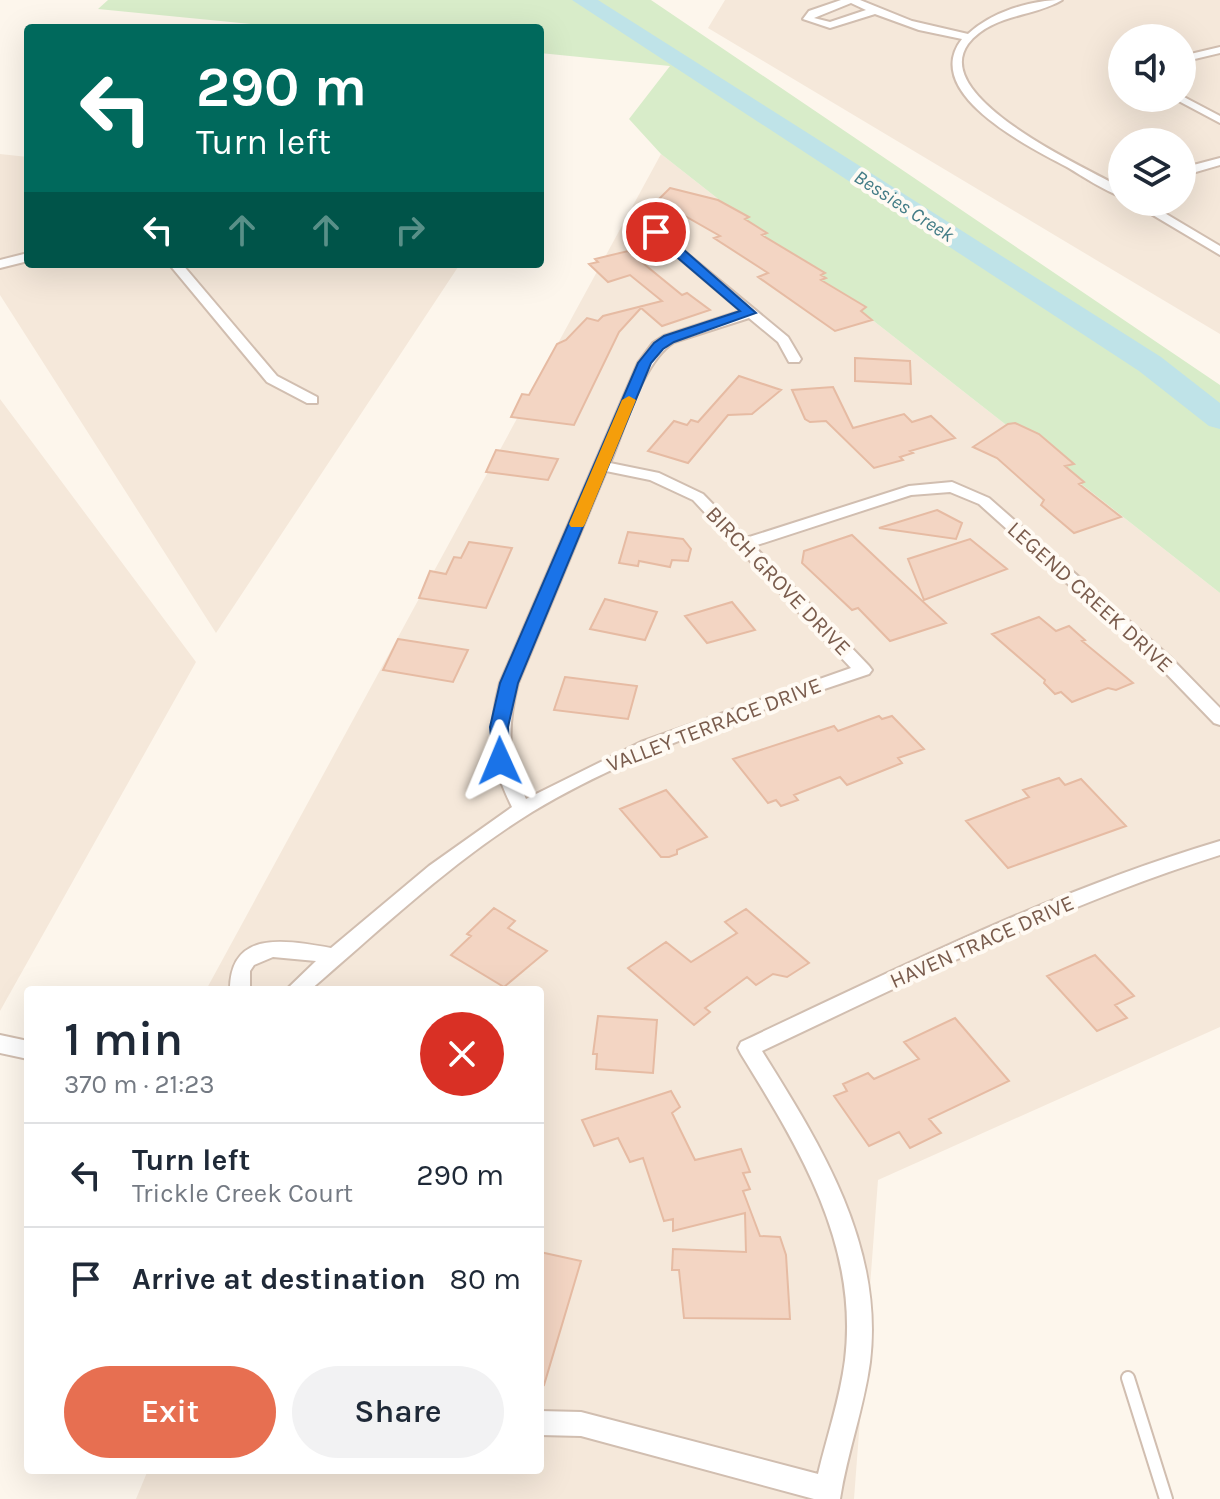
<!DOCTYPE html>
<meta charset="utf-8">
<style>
body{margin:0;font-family:Karla,sans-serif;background:#f2f2f3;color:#1f2937;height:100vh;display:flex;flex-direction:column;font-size:30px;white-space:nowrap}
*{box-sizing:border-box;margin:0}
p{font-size:26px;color:#747a83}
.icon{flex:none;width:44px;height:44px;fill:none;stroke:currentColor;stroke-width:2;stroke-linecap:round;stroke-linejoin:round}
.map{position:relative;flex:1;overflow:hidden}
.drawer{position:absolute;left:24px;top:986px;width:520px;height:488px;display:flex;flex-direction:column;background:#fff;border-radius:8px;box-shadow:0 8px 32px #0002}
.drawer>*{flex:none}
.guide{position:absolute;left:24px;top:24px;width:520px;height:244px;border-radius:8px;box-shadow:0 8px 32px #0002;background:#00695c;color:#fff;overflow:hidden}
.fabs{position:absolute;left:1108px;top:24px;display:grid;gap:16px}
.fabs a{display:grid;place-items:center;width:88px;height:88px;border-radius:50%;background:#fff;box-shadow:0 8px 32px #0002;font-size:40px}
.pin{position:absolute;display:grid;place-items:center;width:68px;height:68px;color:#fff;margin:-34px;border:4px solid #fff;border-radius:50%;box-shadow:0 2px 8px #0007}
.me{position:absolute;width:88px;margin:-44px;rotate:359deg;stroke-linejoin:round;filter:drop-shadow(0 0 6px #0008)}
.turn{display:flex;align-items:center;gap:28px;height:168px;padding:0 40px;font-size:36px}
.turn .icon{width:104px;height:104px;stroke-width:2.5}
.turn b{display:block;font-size:56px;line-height:68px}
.lanes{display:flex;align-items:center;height:76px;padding:0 40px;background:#0003;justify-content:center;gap:40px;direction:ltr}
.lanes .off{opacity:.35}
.round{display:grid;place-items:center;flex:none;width:84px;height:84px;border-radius:42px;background:#f2f2f3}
.overview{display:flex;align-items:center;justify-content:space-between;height:136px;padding:0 40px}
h1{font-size:48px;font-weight:600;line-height:60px}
.primary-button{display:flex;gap:16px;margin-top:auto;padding:16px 40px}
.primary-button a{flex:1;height:92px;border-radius:48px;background:#e76f51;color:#fff;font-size:32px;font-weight:600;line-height:92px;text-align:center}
.primary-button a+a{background:#f2f2f3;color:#1f2937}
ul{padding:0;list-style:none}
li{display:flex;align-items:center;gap:24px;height:104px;padding:0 40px;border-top:2px solid #e0e1e3}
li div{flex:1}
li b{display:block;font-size:30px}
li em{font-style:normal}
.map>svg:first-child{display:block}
.residential{fill:#f5e8da;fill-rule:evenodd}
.green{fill:#d8ecc9}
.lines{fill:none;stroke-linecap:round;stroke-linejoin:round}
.river{fill:#bfe3e8;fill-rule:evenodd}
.building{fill:#f3d5c3;stroke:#e6bba3;stroke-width:2}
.service-casing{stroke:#d1beb0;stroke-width:16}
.minor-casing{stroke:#d1beb0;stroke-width:4}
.service{stroke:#fff;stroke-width:12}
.minor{fill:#fff;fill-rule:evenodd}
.route{fill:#1a73e8;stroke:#114b97;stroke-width:2}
.slow{fill:#f59e0b}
.labels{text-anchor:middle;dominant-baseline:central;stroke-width:8;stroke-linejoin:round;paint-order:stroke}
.far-water-label{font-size:20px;font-style:italic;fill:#437c86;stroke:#fffaf3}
.street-label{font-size:22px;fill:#7a5c4d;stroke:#fffaf3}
</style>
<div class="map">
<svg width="1220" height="1499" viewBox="0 0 1220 1499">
<rect width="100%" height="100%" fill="#fdf6ec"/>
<path class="residential" d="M725,0H1220V334L708,28ZM1122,38H1182V98H1122ZM1122,142H1182V202H1122Z
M0,154L28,157V264H460L216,633L0,295Z
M661,154L1220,593V1027L878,1180L854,1499H136L148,1470H540V990H206Z
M0,399L196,662L0,1011Z"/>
<path class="green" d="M108,0H651L1220,385V593L661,154L629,119L670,66L540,53V28H291L98,9Z"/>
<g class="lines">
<path class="river" d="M572,0H598L1161,357L1220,403V429L1209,426L1139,371Z"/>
</g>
<path class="building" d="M670,188L718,200L749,217L745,219L767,233L762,235L825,273L821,275L826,278L821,280L866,307L861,311L872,320L835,331L758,277L768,273L714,238L720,236L669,207L654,204Z
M628,251L682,295L687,293L710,310L662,326L641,308L619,332L574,425L511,417L522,394L529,395L557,344L566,340L587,318L598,321L603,316L662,301L630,275L608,282L589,264L598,262L595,259Z
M855,358L910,361L911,384L855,381Z
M739,376L781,390L752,414L728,415L688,463L648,451L674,421L687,425L691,420L698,422Z
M833,387L853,428L904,414L912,422L931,416L955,438L910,451L913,453L900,457L903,460L874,468L826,421L810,422L805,419L792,390Z
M1015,423L1039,434L1074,464L1065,466L1084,482L1079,484L1121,517L1074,533L1041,505L1044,500L997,458L973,447L1008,424Z
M496,450L558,459L548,480L486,472Z
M937,510L962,523L956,539L879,528Z
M628,532L683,539L691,549L688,561L672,560L670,567L639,561L638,566L619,563Z
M852,535L889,570L946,623L890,641L858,608L852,610L802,563L804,551Z
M970,539L1007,569L924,600L908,559Z
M469,542L512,548L486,608L419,598L430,571L446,574L454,557L461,558Z
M605,599L657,612L645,640L590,629Z
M732,602L755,630L707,643L685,616Z
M1039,617L1056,631L1069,626L1085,640L1082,641L1133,683L1116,690L1108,688L1072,702L1061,692L1055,694L1044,683L1045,680L992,634Z
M398,639L468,650L453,682L383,670Z
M565,677L637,686L628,719L554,710Z
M879,716L882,719L892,716L924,749L898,758L902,763L847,785L840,777L794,795L798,800L781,806L776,800L768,803L733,759L834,726L838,731Z
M1059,778L1065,785L1081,779L1126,826L1008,868L966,821L1029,797L1023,790Z
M666,790L707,837L677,850V854L669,857H661L620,809Z
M494,908L515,921L508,928L547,951L504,987L451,955L471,936L467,934Z
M746,909L809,963L787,977L773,974L756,985L747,977L705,1008L710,1012L694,1025L628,968L666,942L691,962L737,933L725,922Z
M1095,955L1134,996L1115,1005L1127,1018L1097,1031L1047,976Z
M598,1016L657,1020L653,1073L596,1069L597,1054H593Z
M955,1018L1009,1081L929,1119L941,1133L910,1148L899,1132L869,1146L834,1096L847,1091L843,1084L868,1073L874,1079L919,1059L904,1042Z
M671,1091L680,1107L672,1113L695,1160L741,1149L750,1172L743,1173L750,1189L743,1191L760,1236L780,1237L786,1255L790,1319L684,1318L679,1270H672L673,1249L746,1252L745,1213L673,1231V1219L664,1221L643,1158L630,1162L618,1138L594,1146L582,1120Z
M540,1252L581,1261L544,1385L540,1384Z"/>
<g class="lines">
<defs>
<path id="service" d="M1128,1378L1166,1499"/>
<path id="minor" d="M841,0H860L912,21L968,34C992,12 1030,0 1062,0C1034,17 991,14 968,44C929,98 1087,168 1122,188V197C1103,190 1084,177 1067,167C1029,147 920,93 962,39L919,30L875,14L830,28L803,19L809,11ZM851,3L866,10L830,22L814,18Z
M1220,47V53L1182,62V56Z
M1182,96L1220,116V123L1173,98Z
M1220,158V165L1182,176V168Z
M1131,202H1146L1220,246V255Z
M656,228L788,337L801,359L799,362H789L778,342L749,318L674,342C642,362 625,428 610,463L659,473L703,494L746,538L909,486L952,482L989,498L1170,657L1220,708V725L1214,723L1158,665L979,504L950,492L911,495L754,546L869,666L872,670L869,674C754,713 637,749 532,812C451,862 381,929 310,990H286L316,961L273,957L254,965L250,971V990H230C230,928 288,941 331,948L429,866L512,807C489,760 487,734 500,683L638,363L653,343L664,336L741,311L652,235V229ZM606,471L650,480L693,500L851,668L641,742L526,799C507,758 507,726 518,683Z
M28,253V261L0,268V260Z
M169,264H182L277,376L317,397V403H307L267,382Z
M1220,841V855C1061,905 913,980 762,1051C821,1145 884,1246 870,1362C864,1408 847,1453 840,1499H814L581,1436L540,1435V1411L581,1412L818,1474C827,1436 840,1399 845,1360C859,1245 799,1148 741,1054L738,1048L741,1042C898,968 1053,891 1220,841Z
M0,1035L28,1041V1059L0,1053Z"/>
</defs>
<use href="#service" class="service-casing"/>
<use href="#minor" class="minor-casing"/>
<use href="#service" class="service"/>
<use href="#minor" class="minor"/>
</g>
<path class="route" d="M651,229H660L756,313L674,342L663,349L651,363L518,683L508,727L509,761L500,767L494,766L490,727L500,683L638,363L654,343L664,336L740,311L651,235Z"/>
<path class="slow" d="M629,396L636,400L585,524L583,527H571L569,524L622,400Z"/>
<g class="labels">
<g class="far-water-label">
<text transform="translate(904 206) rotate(33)">Bessies Creek</text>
</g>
<g class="street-label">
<text transform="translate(778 581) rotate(46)">BIRCH GROVE DRIVE</text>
<text transform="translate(1090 597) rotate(42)">LEGEND CREEK DRIVE</text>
<text transform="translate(714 725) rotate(-21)">VALLEY TERRACE DRIVE</text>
<text transform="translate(982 942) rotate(-24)">HAVEN TRACE DRIVE</text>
</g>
</g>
</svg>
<div class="fabs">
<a><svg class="icon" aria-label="sound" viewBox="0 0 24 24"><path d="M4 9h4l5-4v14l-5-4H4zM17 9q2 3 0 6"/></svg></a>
<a><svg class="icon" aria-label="layers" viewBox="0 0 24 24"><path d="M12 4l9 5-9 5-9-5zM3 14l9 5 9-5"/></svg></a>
</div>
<div class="pin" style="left:656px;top:232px;background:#d93025"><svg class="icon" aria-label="arrive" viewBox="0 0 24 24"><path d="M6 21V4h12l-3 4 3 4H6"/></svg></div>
<svg class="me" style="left:500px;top:761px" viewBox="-20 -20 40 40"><path d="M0-17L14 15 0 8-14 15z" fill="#1a73e8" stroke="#fff" stroke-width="4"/></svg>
<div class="guide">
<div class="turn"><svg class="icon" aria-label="left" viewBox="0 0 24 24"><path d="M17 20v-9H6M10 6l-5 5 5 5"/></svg><div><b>290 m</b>Turn left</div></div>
<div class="lanes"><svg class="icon" aria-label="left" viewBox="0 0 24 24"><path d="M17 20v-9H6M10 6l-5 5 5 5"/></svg><svg class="icon off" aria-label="ahead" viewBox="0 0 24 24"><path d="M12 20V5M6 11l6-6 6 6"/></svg><svg class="icon off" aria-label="ahead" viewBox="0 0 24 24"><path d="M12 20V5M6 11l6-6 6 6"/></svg><svg class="icon off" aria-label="right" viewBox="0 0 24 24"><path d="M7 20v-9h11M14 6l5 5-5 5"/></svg></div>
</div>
<section class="drawer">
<div class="overview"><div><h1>1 min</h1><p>370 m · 21:23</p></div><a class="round" style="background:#d93025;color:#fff"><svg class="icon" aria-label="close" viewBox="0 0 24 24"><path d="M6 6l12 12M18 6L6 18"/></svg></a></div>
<ul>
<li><svg class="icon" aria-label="left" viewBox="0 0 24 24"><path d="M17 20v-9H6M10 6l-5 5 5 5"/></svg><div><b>Turn left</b><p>Trickle Creek Court</p></div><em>290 m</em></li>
<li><svg class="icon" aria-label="arrive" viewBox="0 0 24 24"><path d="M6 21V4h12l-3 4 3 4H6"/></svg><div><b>Arrive at destination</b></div><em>80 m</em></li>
</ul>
<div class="primary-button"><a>Exit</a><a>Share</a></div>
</section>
</div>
